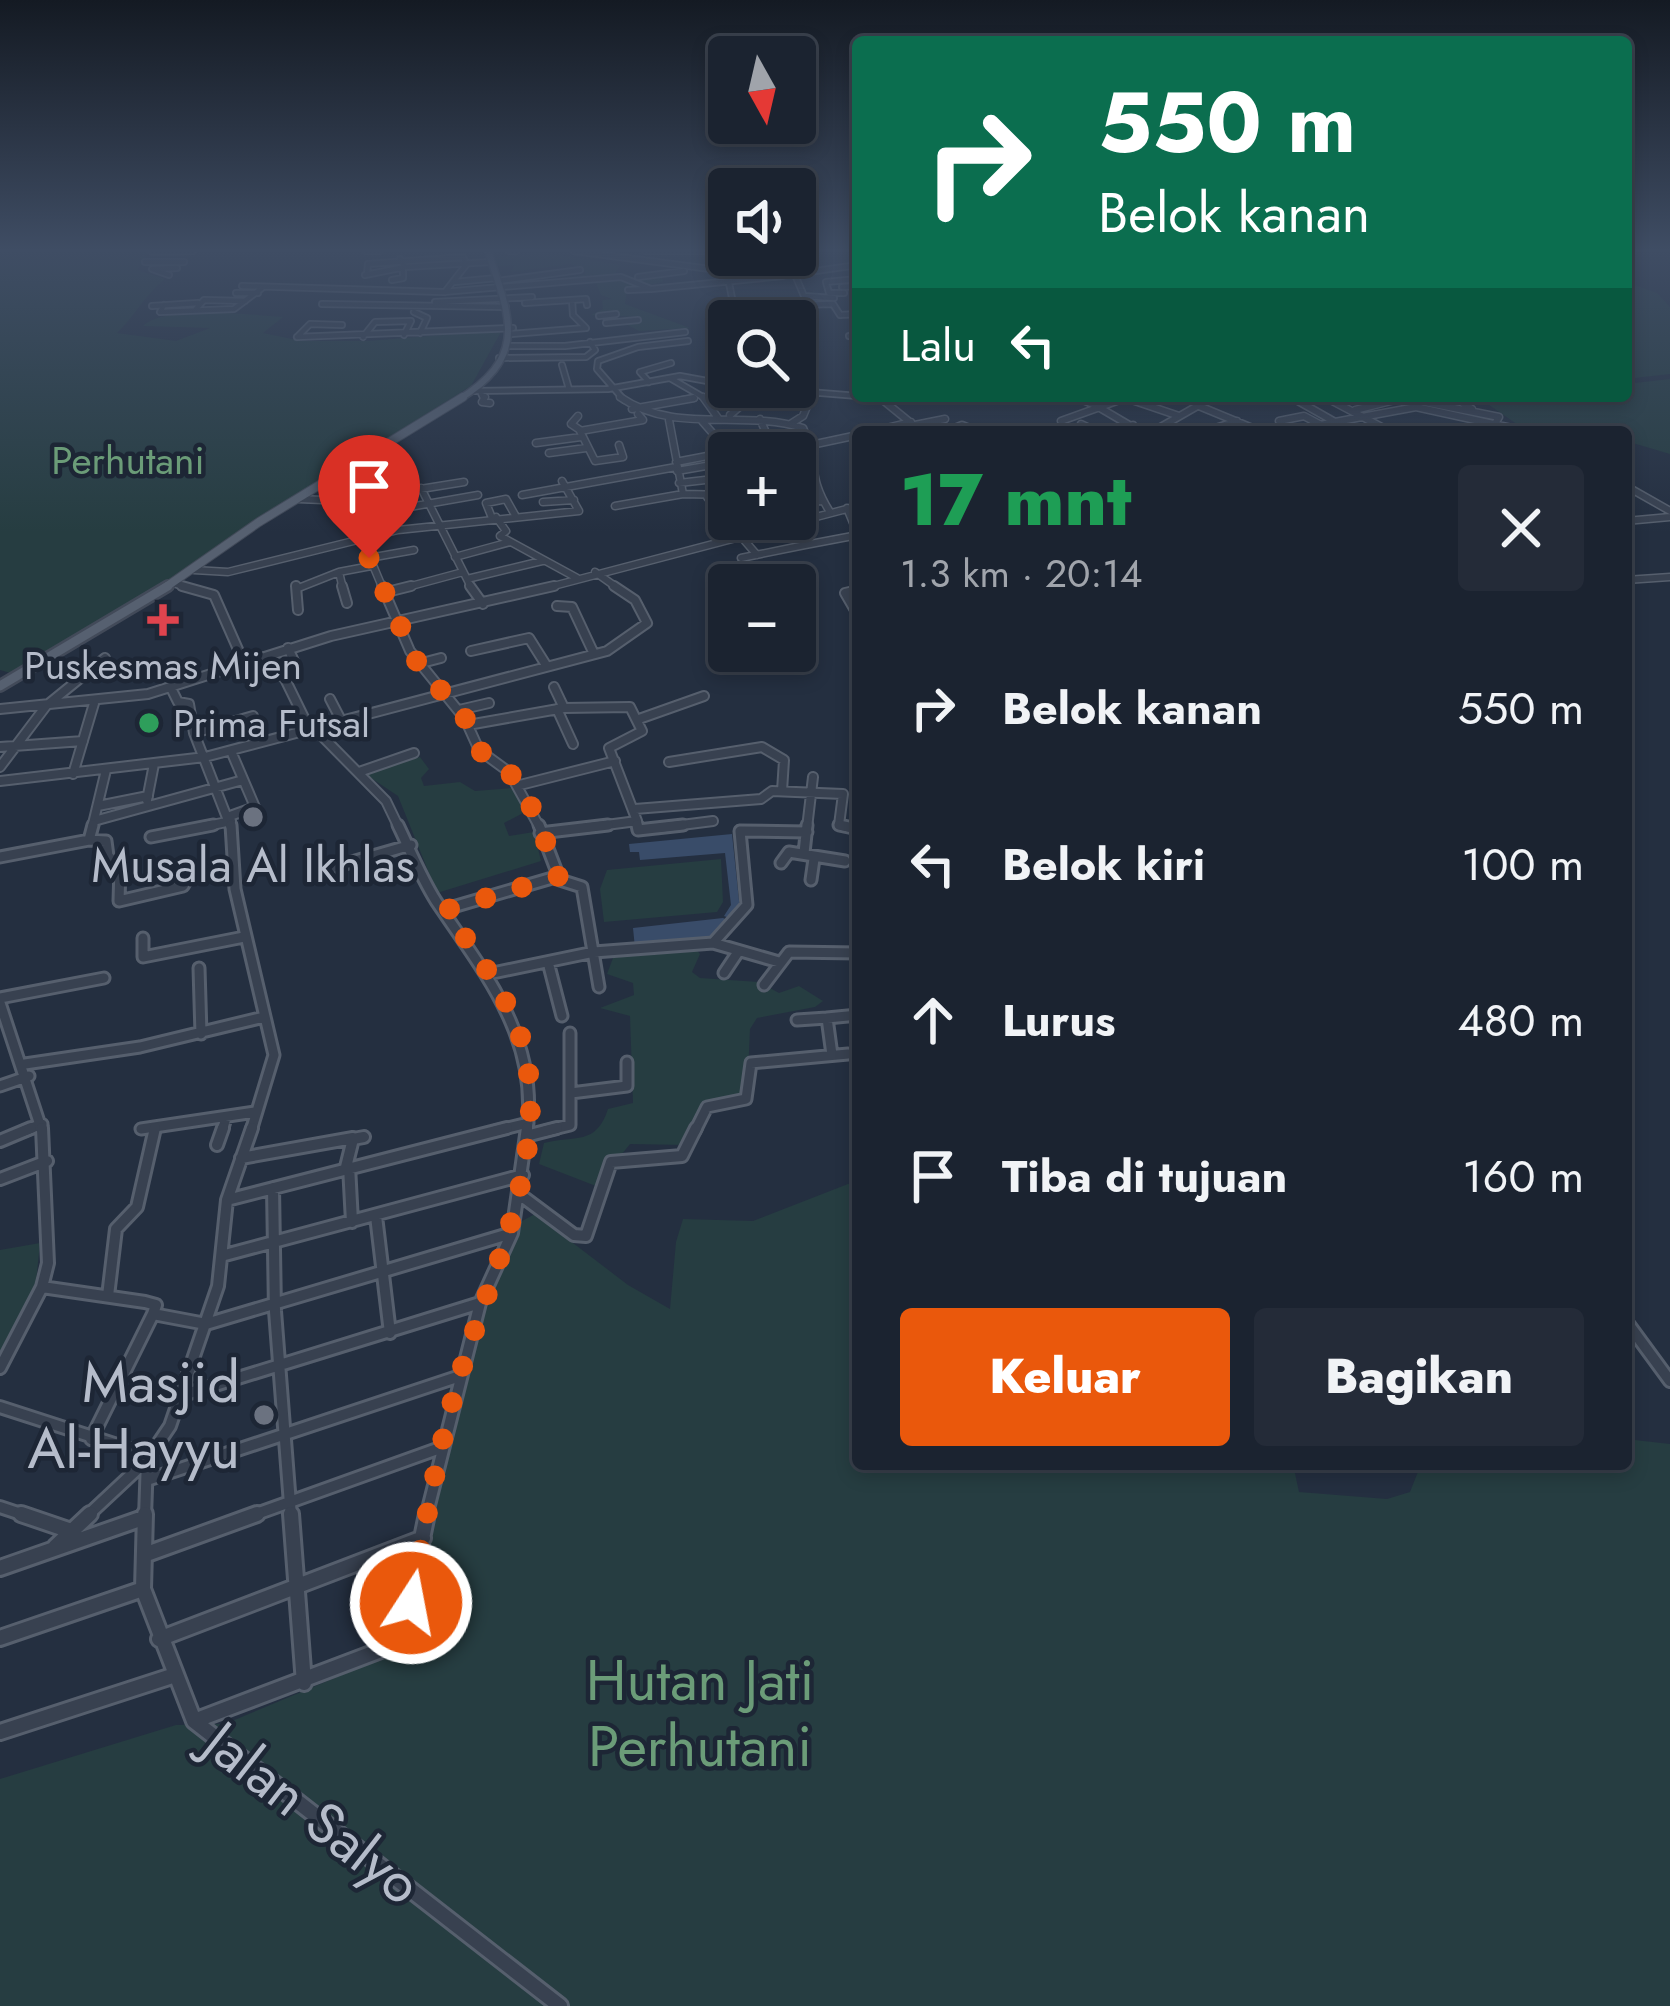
<!DOCTYPE html>
<html lang="id">
<meta charset="utf-8">
<style>
body{margin:0;font-family:Jost,sans-serif;background:#242b38;color:#f1f3f6;height:100vh;display:flex;flex-direction:column;font-size:45px;white-space:nowrap}
*{box-sizing:border-box;margin:0}
p{font-size:39px;color:#a0a4ab}
.icon{flex:none;width:66px;height:66px;fill:none;stroke:currentColor;stroke-width:2;stroke-linecap:round;stroke-linejoin:round}
.map{position:relative;flex:1;overflow:hidden}
.drawer{position:absolute;left:852px;top:426px;width:780px;height:1044px;display:flex;flex-direction:column;background:#1b2330;border-radius:12px;box-shadow:0 6px 18px #0003,0 0 0 3px #39404c}
.drawer>*{flex:none}
.banner{position:absolute;left:852px;top:36px;width:780px;height:366px;border-radius:12px;box-shadow:0 6px 18px #0003,0 0 0 3px #39404c;background:#0b6e4f;color:#fff;overflow:hidden}
.needle{width:78px;rotate:172deg}
.buttons{position:absolute;left:708px;top:36px;display:grid;gap:24px}
.buttons a{display:grid;place-items:center;width:108px;height:108px;border-radius:12px;background:#1b2330;box-shadow:0 6px 18px #0003,0 0 0 3px #39404c;font-size:60px}
.pin{position:absolute;display:grid;place-items:center;width:102px;height:102px;color:#fff;margin:-123px -51px;border-radius:50% 50% 50% 0;rotate:-45deg;box-shadow:0 0 12px #0007}
.pin .icon{rotate:45deg}
.me{position:absolute;width:132px;margin:-66px;rotate:11deg;stroke-linejoin:round;filter:drop-shadow(0 0 9px #0008)}
.turn{display:flex;align-items:center;gap:42px;height:252px;padding:0 48px;font-size:54px}
.turn .icon{width:156px;height:156px;stroke-width:2.5}
.turn b{display:block;font-size:84px;line-height:102px}
.then{display:flex;align-items:center;height:114px;padding:0 48px;background:#0003;gap:24px;font-size:45px}
.round{display:grid;place-items:center;flex:none;width:126px;height:126px;border-radius:12px;background:#242b38}
.overview{display:flex;align-items:center;justify-content:space-between;height:204px;padding:0 48px}
h1{font-size:72px;font-weight:800;line-height:90px;color:#1e9e55}
.button{display:flex;gap:24px;margin-top:auto;padding:24px 48px}
.button a{flex:1;height:138px;border-radius:12px;background:#ea580c;color:#fff;font-size:48px;font-weight:800;line-height:138px;text-align:center}
.button a+a{background:#242b38;color:#f1f3f6}
ul{padding:0;list-style:none}
li{display:flex;align-items:center;gap:36px;height:156px;padding:0 48px}
li div{flex:1}
li b{display:block;font-size:45px}
li em{font-style:normal}
.map>svg:first-child{display:block}
.green{fill:#263d41}
.water{fill:#394c69}
.lines{fill:none;stroke-linecap:round;stroke-linejoin:round}
.minor-far5-casing{stroke:#565f6d;stroke-width:8}
.minor-far4-casing{stroke:#565f6d;stroke-width:9}
.minor-far3-casing{stroke:#565f6d;stroke-width:12}
.minor-far2-casing{stroke:#565f6d;stroke-width:15}
.minor-far1-casing{stroke:#565f6d;stroke-width:16}
.minor-casing{stroke:#565f6d;stroke-width:20}
.major-far2-casing{stroke:#424a59;stroke-width:9}
.major-far1-casing{stroke:#424a59;stroke-width:10}
.major-casing{stroke:#424a59;stroke-width:14}
.minor-far5{stroke:#384150;stroke-width:4.5}
.minor-far4{stroke:#384150;stroke-width:6}
.minor-far3{stroke:#384150;stroke-width:8}
.minor-far2{stroke:#384150;stroke-width:9}
.minor-far1{stroke:#384150;stroke-width:10}
.minor{stroke:#384150;stroke-width:14}
.major-far2{stroke:#566070;stroke-width:6}
.major-far1{stroke:#566070;stroke-width:8}
.major{stroke:#566070;stroke-width:9}
.route{stroke:#ea580c;stroke-width:21;stroke-dasharray:0 37.8}
.health-dot{fill:#e0444e;stroke:#1d2635;stroke-width:4.5}
.leisure-dot{fill:#2e9e5b;stroke:#1d2635;stroke-width:4.5}
.worship-dot{fill:#6b7280;stroke:#1d2635;stroke-width:4.5}
.labels{text-anchor:middle;dominant-baseline:central;stroke-width:9;stroke-linejoin:round;paint-order:stroke}
.far-park-label{font-size:39px;fill:#6b9c78;stroke:#1d2635}
.far-poi-label{font-size:39px;fill:#b5bcca;stroke:#1d2635}
.poi-label{font-size:48px;fill:#b5bcca;stroke:#1d2635}
.near-poi-label{font-size:57px;fill:#b5bcca;stroke:#1d2635;text-anchor:end}
.near-park-label{font-size:57px;fill:#6b9c78;stroke:#1d2635}
.near-street-label{font-size:57px;fill:#b5bcca;stroke:#1d2635}
</style>
<div class="map">
<svg width="1670" height="2006" viewBox="0 0 1670 2006">
<rect width="100%" height="100%" fill="#242f40"/>
<path class="green" d="M0,251H149L138,270L165,279C143,297 135,316 117,333L176,341L210,328L143,326C166,304 251,315 283,317L263,333L302,341H368L502,330L471,386L258,519L162,587L14,674L0,670Z
M538,252L621,265L612,278L627,282L662,275L663,282L627,289L625,304L690,328L639,331L622,322L638,317L591,315L603,309L602,300L612,299L601,295L594,278L522,287L586,274L583,269L571,264L511,272L514,265L496,266L494,258Z
M1626,282L1657,293L1670,307V374L1626,379Z
M1670,379V454L1626,441V432L1521,427L1476,396H1626V384Z
M420,757L429,769L421,778L424,786L460,782L475,791L512,788L525,812L504,823L509,836L534,832L541,861L437,893L398,796L365,774Z
M721,859L723,902L717,912L604,922L600,889L607,870Z
M695,948L700,954L692,972L700,978L759,982L779,993L799,986L823,1001L815,1007L757,1018L750,1029L747,1096L715,1102L701,1134L686,1145L630,1144L596,1186L539,1164L544,1143C575,1135 596,1146 608,1109L633,1103L630,1016L600,1008L634,995L633,983L607,974L613,958Z
M848,1184L858,1186V1464H1293L1299,1492L1387,1499L1410,1492L1421,1464H1465L1468,1470L1482,1464H1626V1439L1670,1444V2006H0V1779L176,1725L225,1724L392,1654L414,1633L446,1399L511,1227L535,1214L628,1285L670,1309L676,1242L683,1219L753,1221Z
M40,1243L35,1292L0,1359V1250Z"/>
<path class="water" d="M732,834L740,910L732,919L724,916L731,905L725,853L640,860L639,852H630L629,844Z
M723,918L730,921L713,940L635,948L633,928Z"/>
<g class="lines">
<defs>
<path id="minor-far5" d="M366,251H380
M509,251H516
M574,251L763,276
M645,251H722
M152,252L193,251
M782,255L805,273
M400,259L405,267L490,262
M728,259L744,260L758,276
M145,262H184
M367,274L368,264L463,257L466,265L445,292
M169,275L152,269L177,268
M365,275L405,267
M795,275L804,296L834,298
M780,276L858,265
M638,277L684,271
M392,280L403,278V271
M498,281L580,270
M455,282L497,278
M729,283L733,303L802,304
M242,286L443,292L621,277L651,289L783,276
M842,287L858,286
M628,290L650,289
M236,293H258
M844,293H829L826,282L858,279
M435,302L532,297
M525,303L586,299L587,305
M774,303L781,321
M322,304L506,307
M164,305L160,312L234,309L262,288
M152,306L198,303
M196,309L204,300L245,301
M414,312L427,318L420,333
M599,316L616,314
M606,323L638,320
M511,334L586,328L573,315L572,300
M811,336L797,305L833,304L840,315L858,314
M849,336L858,335
M297,337L513,328
M297,337L310,324L342,325
M363,337L375,322L411,321L404,335
M507,346H565L685,332
M499,358L586,357L595,350L590,342
M562,365L569,389
M670,378L708,400
M649,382L640,372L671,363
M748,387L858,396
M473,391L608,389L680,376L729,385
M480,391L484,400
M877,396L882,400
M1073,396L1084,400
M1289,396L1297,400
M1322,396L1330,400
M1451,396L1458,400
M1122,397L1132,400
M1404,398L1416,400
M624,400L597,369L598,361L638,347L688,341
M681,400L694,398
M747,400L762,388
M809,400L812,394
M1118,400L1125,398
M1207,400L1215,396
M1394,400L1408,397"/>
<path id="minor-far4" d="M485,397L482,402L490,403
M620,397C675,435 742,409 803,428C819,462 806,474 830,512
M703,397L718,418
M879,397L922,432
M1076,397L1095,405
M1123,397L1179,416
M1291,397L1335,422L1416,407L1530,432
M1325,397L1391,432
M1453,397L1472,409
M1404,398L1499,417L1496,422
M748,403L788,401
M1095,405L1141,432
M1199,406L1262,432
M632,409L694,398
M1355,410L1407,397
M730,415L751,397
M578,416L571,424L580,430
M760,419L775,453
M669,420L683,494
M702,421L730,453
M1061,421L1125,398
M1279,421L1304,416L1321,425
M792,423L803,416L811,397
M1081,424L1098,432
M915,425L945,419
M1114,430L1133,425
M870,432L911,422
M954,432L950,430L962,425L979,432
M1152,432L1213,397
M1203,432L1237,421
M1287,432L1335,422L1350,432
M536,443L581,437
M619,445L623,457L595,461L580,431L643,420L638,414
M811,445L858,435
M549,453L586,448
M676,462L728,452
M677,471L729,462
M679,483L714,479
M1626,486L1670,511
M421,488L472,589
M522,495L676,467
M795,495L817,493
M707,497L757,555
M299,499L346,501L383,589
M346,501L464,482
M543,502L574,500
M795,503L822,501
M615,506L683,494L729,495
M353,517L478,495
M496,517L506,531L500,536L577,578
M492,518L486,503L506,499L515,515
M1626,521L1670,517
M785,522L805,545L858,535L847,508
M715,526L733,524
M455,557L510,542
M369,558L414,550
M741,558L805,545
M194,570L228,572L398,530L579,511L562,481
M339,572L371,566
M595,572L619,589
M467,579L542,561
M1626,580L1670,577
M173,583L192,589
M296,589L339,572L343,589
M400,589L463,572
M542,589L858,506"/>
<path id="minor-far3" d="M182,586L214,595L244,663
M296,586L298,610
M342,586L347,603
M382,586L410,651L465,719L479,750L509,772L540,828
M470,586L483,604
M383,593L411,586
M557,606L572,607L594,654
M856,612L845,593L858,590
M471,651L529,638L546,665
M261,657L285,679L310,730
M38,663L89,671
M418,664L441,658
M275,669L294,661L288,648
M554,687L564,708
M171,688L178,702L189,704L194,733L231,828
M330,699L342,722
M0,709L148,694L331,636L554,586
M557,709L573,744
M459,710L489,703
M639,719L704,696
M468,725L564,708L630,707L642,731L609,748L637,821
M315,729L386,801L399,828
M194,733L253,716
M0,747L83,741
M669,762L762,747L784,760L782,791
M0,767L46,706L105,658
M359,772L414,753
M73,774L95,700
M0,781L205,757L607,651L647,623L635,600L614,586
M520,785L615,761
M147,800L154,764
M98,806L148,796
M635,809L761,799L772,791L843,794L839,825L851,828
M230,816L255,807L231,751
M94,821L243,780
M637,821L638,828
M92,828L106,770
M198,828L231,821
M583,828L637,821
M658,828L713,821
M807,828L813,777"/>
<path id="minor-far2" d="M231,825L235,889L274,1055L251,1131
M398,825C410,850 421,877 436,901C485,974 539,1037 527,1131
M539,825L560,880L582,887L599,987
M637,825L638,830L683,825
M839,825L858,829
M540,833L608,825
M151,837L213,825
M89,840L106,841L108,856L120,868L119,901L183,886L191,873L233,864
M804,853L807,825
M0,857L89,840L93,825
M781,863L789,852L845,861
M317,872L411,845
M811,880L814,859
M446,909L559,876
M143,938V957L244,937
M713,943L779,962
M548,962L562,1016
M199,968L201,1034
M724,973L738,952
M488,974L594,952L713,943L747,905L740,831L807,832
M764,985L789,952L858,953
M0,998L104,978
M0,1003L42,1131
M797,1020L827,1018
M832,1055L827,1018L858,1015
M25,1064L140,1047L264,1017
M0,1086L29,1076
M571,1093L627,1086V1062
M141,1129L255,1112
M24,1131L42,1124
M222,1131L226,1118
M495,1131L528,1123
M545,1131L570,1125V1033
M695,1131L707,1107L746,1099L751,1063L848,1054"/>
<path id="minor-far1" d="M526,1136L557,1128
M0,1141L31,1128
M217,1145L223,1128
M241,1158L353,1138
M349,1166L352,1222
M346,1167L353,1139L364,1137
M0,1179L47,1161
M273,1188L275,1311L291,1517
M519,1194L574,1235L586,1236L611,1162L682,1156L696,1128
M227,1200L507,1128
M376,1216L390,1333
M225,1255L523,1175
M42,1287L145,1302L156,1305L153,1314L206,1324L512,1233
M108,1296L116,1229L137,1207L155,1128
M1626,1321L1670,1381
M0,1368L42,1287L48,1263L42,1128
M183,1395L480,1303
M0,1407L133,1450L147,1460L145,1517
M91,1439L153,1314
M150,1479L460,1376
M0,1507L30,1517
M86,1517L147,1460L170,1426L218,1286L227,1200L252,1128
M248,1517L440,1448
M426,1517L480,1303L512,1233L527,1128"/>
<path id="minor" d="M21,1514L68,1530
M145,1514L143,1589L194,1721L560,2006
M291,1514L304,1683
M55,1547L90,1514
M144,1555L257,1514
M0,1568L143,1518
M0,1638L143,1589
M159,1639L423,1538
M194,1721L381,1650L403,1631L427,1514
M0,1732L172,1676"/>
<path id="major-far2" d="M458,400C530,356 509,316 488,251"/>
<path id="major-far1" d="M163,589L259,522L463,397"/>
<path id="major" d="M0,686L168,586"/>
</defs>
<use href="#minor-far5" class="minor-far5-casing"/>
<use href="#minor-far4" class="minor-far4-casing"/>
<use href="#minor-far3" class="minor-far3-casing"/>
<use href="#minor-far2" class="minor-far2-casing"/>
<use href="#minor-far1" class="minor-far1-casing"/>
<use href="#minor" class="minor-casing"/>
<use href="#major-far2" class="major-far2-casing"/>
<use href="#major-far1" class="major-far1-casing"/>
<use href="#major" class="major-casing"/>
<use href="#minor-far5" class="minor-far5"/>
<use href="#minor-far4" class="minor-far4"/>
<use href="#minor-far3" class="minor-far3"/>
<use href="#minor-far2" class="minor-far2"/>
<use href="#minor-far1" class="minor-far1"/>
<use href="#minor" class="minor"/>
<use href="#major-far2" class="major-far2"/>
<use href="#major-far1" class="major-far1"/>
<use href="#major" class="major"/>
</g>
<linearGradient id="sky" x2="0" y2="1"><stop stop-color="#141a23"/><stop offset="0.47" stop-color="#3f4d64"/><stop offset="1" stop-color="#3f4d64" stop-opacity="0"/></linearGradient>
<rect width="1670" height="532" fill="url(#sky)"/>
<g class="lines">
<path class="route" d="M369,558L418,664L465,718L479,751C527,770 540,832 559,876L446,910C472,948 505,991 520,1035C557,1148 486,1282 456,1388C436,1459 424,1531 411,1603"/>
</g>
<path class="health-dot" d="M157 602h12v12h12v12h-12v12h-12v-12h-12v-12h12z"/>
<circle class="leisure-dot" cx="149" cy="723" r="12"/>
<g class="worship-dot">
<circle cx="253" cy="817" r="12"/>
<circle cx="264" cy="1415" r="12"/>
</g>
<g class="labels">
<g class="far-park-label">
<text x="128" y="460">Perhutani</text>
</g>
<g class="far-poi-label">
<text x="163" y="665">Puskesmas Mijen</text>
<text x="173" y="723" text-anchor="start">Prima Futsal</text>
</g>
<g class="poi-label">
<text x="253" y="865">Musala Al Ikhlas</text>
</g>
<g class="near-poi-label">
<text x="240" y="1382">Masjid<tspan x="240" dy="66">Al-Hayyu</tspan></text>
</g>
<g class="near-park-label">
<text x="700" y="1680">Hutan Jati<tspan x="700" dy="66">Perhutani</tspan></text>
</g>
<g class="near-street-label">
<text transform="translate(313 1813) rotate(38)">Jalan Salyo</text>
</g>
</g>
</svg>
<div class="buttons">
<a><svg class="needle" viewBox="-14 -14 28 28"><path d="M0-13l5 13h-10z" fill="#e53935"/><path d="M0 13l5-13h-10z" fill="#a0a4ab"/></svg></a>
<a><svg class="icon" aria-label="sound" viewBox="0 0 24 24"><path d="M4 9h4l5-4v14l-5-4H4zM17 9q2 3 0 6"/></svg></a>
<a><svg class="icon" aria-label="search" viewBox="0 0 24 24"><circle cx="10" cy="10" r="6"/><path d="M15 15l6 6"/></svg></a>
<a>+</a>
<a>−</a>
</div>
<div class="pin" style="left:369px;top:558px;background:#d93025"><svg class="icon" aria-label="arrive" viewBox="0 0 24 24"><path d="M6 21V4h12l-3 4 3 4H6"/></svg></div>
<svg class="me" style="left:411px;top:1603px" viewBox="-20 -20 40 40"><circle r="17" fill="#ea580c" stroke="#fff" stroke-width="3"/><path d="M0-11L8 9 0 5-8 9z" fill="#fff"/></svg>
<div class="banner">
<div class="turn"><svg class="icon" aria-label="right" viewBox="0 0 24 24"><path d="M7 20v-9h11M14 6l5 5-5 5"/></svg><div><b>550 m</b>Belok kanan</div></div>
<div class="then">Lalu<svg class="icon" aria-label="left" viewBox="0 0 24 24"><path d="M17 20v-9H6M10 6l-5 5 5 5"/></svg></div>
</div>
<section class="drawer">
<div class="overview"><div><h1>17 mnt</h1><p>1.3 km · 20:14</p></div><a class="round"><svg class="icon" aria-label="close" viewBox="0 0 24 24"><path d="M6 6l12 12M18 6L6 18"/></svg></a></div>
<ul>
<li><svg class="icon" aria-label="right" viewBox="0 0 24 24"><path d="M7 20v-9h11M14 6l5 5-5 5"/></svg><div><b>Belok kanan</b></div><em>550 m</em></li>
<li><svg class="icon" aria-label="left" viewBox="0 0 24 24"><path d="M17 20v-9H6M10 6l-5 5 5 5"/></svg><div><b>Belok kiri</b></div><em>100 m</em></li>
<li><svg class="icon" aria-label="ahead" viewBox="0 0 24 24"><path d="M12 20V5M6 11l6-6 6 6"/></svg><div><b>Lurus</b></div><em>480 m</em></li>
<li><svg class="icon" aria-label="arrive" viewBox="0 0 24 24"><path d="M6 21V4h12l-3 4 3 4H6"/></svg><div><b>Tiba di tujuan</b></div><em>160 m</em></li>
</ul>
<div class="button"><a>Keluar</a><a>Bagikan</a></div>
</section>
</div>
